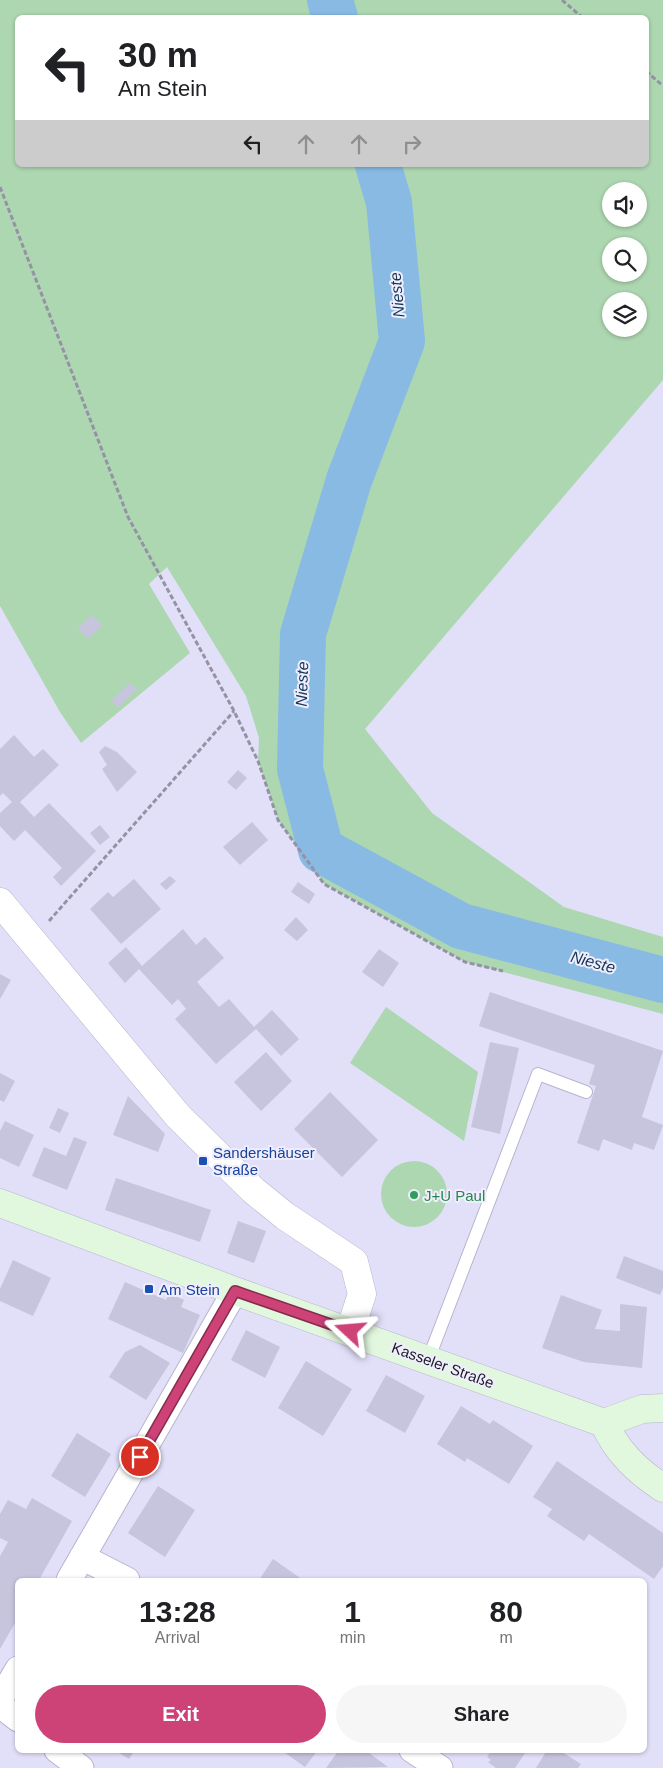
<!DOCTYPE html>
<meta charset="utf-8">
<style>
body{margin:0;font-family:Helvetica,sans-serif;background:#f6f6f6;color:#202124;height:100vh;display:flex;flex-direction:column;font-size:19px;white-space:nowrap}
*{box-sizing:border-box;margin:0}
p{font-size:16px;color:#757577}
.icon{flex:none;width:28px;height:28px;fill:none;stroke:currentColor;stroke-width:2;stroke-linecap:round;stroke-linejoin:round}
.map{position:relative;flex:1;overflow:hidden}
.drawer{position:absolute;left:15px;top:1578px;width:632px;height:175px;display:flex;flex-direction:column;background:#fff;border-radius:8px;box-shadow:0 1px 4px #0004}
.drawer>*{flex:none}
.banner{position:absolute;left:15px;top:15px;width:634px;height:152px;border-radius:8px;box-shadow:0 1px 4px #0004;background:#fff;color:#202124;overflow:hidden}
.fabs{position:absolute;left:602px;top:182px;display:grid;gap:10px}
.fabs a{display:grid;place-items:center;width:45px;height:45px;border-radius:50%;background:#fff;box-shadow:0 1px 4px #0004;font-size:25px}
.pin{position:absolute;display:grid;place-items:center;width:42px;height:42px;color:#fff;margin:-21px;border:2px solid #fff;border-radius:50%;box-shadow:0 1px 5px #0007}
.me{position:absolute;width:55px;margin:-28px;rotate:289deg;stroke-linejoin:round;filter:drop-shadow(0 0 4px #0008)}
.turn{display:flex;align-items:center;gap:18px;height:105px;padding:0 20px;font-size:22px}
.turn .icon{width:65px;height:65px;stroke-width:2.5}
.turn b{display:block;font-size:35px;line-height:42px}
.lanes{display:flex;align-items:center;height:48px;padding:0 20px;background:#0003;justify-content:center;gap:25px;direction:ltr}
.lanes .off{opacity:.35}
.eta{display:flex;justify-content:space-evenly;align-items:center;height:85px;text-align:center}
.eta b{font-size:30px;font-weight:800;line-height:35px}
.button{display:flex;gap:10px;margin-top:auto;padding:10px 20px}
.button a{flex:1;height:58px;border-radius:30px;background:#cd4277;color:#fff;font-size:20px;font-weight:800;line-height:58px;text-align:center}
.button a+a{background:#f6f6f6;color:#202124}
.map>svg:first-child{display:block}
.green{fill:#add7b0;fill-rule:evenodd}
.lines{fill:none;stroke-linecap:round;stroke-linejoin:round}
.river{stroke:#88bae4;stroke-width:46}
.building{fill:#c7c4dd}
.service-casing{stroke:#b8b4cd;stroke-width:14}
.minor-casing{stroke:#b8b4cd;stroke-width:27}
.tertiary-casing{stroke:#b8b4cd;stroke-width:29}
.secondary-casing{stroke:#b8b4cd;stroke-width:29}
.path{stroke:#9592a6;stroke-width:3;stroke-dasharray:5 2.5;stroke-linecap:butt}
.service{stroke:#fff;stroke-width:12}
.minor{stroke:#fff;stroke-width:25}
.tertiary{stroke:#fff;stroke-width:28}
.secondary{stroke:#e2f8de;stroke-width:28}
.route-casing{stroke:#852b4d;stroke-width:12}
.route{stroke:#cd4277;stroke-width:9}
.transit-dot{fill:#1a4fb4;stroke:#f0eefe;stroke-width:2}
.leisure-dot{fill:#2e9e5b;stroke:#f0eefe;stroke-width:2}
.labels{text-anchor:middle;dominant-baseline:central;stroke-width:4;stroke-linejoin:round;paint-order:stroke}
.transit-label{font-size:15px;fill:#164399;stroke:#f0eefe;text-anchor:start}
.leisure-label{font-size:15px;fill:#27864d;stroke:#f0eefe;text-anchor:start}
.street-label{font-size:15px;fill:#1b1a23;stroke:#f0eefe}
.water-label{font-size:16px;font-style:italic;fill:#123754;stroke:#f0eefe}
</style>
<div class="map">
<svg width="663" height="1768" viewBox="0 0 663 1768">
<rect width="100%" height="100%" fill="#e2dff9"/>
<path class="green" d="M0,0H663V380L365,729L432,813L564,907L663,937V1014L465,962L324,884L278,820L258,761L259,738L246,696L167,567L149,584L190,653L81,743L60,712L0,606ZM18,18H646V165H18ZM611,191H639V219H611ZM611,246H639V274H611ZM611,301H639V329H611Z
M386,1007L478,1072L464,1141L350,1063Z
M381 1194a33 33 0 1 1 66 0a33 33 0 1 1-66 0Z"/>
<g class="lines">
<path class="river" d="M330,0L335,18
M378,165L389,202L402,341L349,480L303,634L300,769L321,850L461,926L663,980"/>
</g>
<path class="building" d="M92,615L102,625L88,639L78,628Z
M130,683L137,689L118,708L111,700Z
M14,735L34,757L43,749L59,765L20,802L34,817L49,803L96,851L61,886L53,877L62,868L25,830L14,841L0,826V813L12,802L3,793L0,796V749Z
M105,746L117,752L137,772L117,792L102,769L107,765L99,752Z
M238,770L247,778L236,790L227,782Z
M252,822L268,840L240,865L223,847Z
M100,825L110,837L100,845L90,833Z
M170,876L176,881L166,890L160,884Z
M134,879L161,909L121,944L90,909L108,892L113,897Z
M298,882L315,894L309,904L291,892Z
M296,917L308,930L297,941L284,930Z
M183,929L196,945L205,937L224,958L197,982L219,1007L229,999L254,1027L272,1010L299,1039L281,1056L256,1029L216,1064L175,1019L186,1009L178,999L172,1005L139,969L125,983L108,963L126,947L142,966Z
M379,949L399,963L383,987L362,972Z
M0,974L11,980L0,999Z
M490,992L663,1051L642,1117L663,1125L654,1150L634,1143L632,1150L603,1139L599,1151L577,1143L596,1086L589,1084L595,1065L479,1026Z
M490,1042L519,1048L500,1134L471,1127Z
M266,1052L292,1081L261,1111L234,1082Z
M0,1073L15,1081L4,1102L0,1100Z
M330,1092L378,1140L342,1177L294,1129Z
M128,1096L165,1134L158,1152L113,1135Z
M58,1108L69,1113L60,1133L49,1128Z
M5,1121L34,1135L19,1167L0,1158V1131Z
M74,1137L87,1142L67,1190L32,1176L44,1147L66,1156Z
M116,1178L211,1210L200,1242L105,1210Z
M238,1221L266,1231L254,1263L227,1253Z
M624,1256L663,1271V1288L660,1295L616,1278Z
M13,1260L51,1278L33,1316L0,1301V1289Z
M125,1282L166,1300L169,1293L184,1300L181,1307L200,1315L183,1353L108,1319Z
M561,1295L602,1310L595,1329L620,1331V1304L647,1307L642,1368L584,1362L542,1348Z
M246,1330L280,1347L265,1378L231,1360Z
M140,1345L170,1363L146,1400L109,1377L125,1352Z
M306,1361L352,1389L323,1436L278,1408Z
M386,1375L425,1396L405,1433L366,1411Z
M461,1406L490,1424L493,1420L533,1446L509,1484L467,1458L465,1462L437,1444Z
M77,1433L111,1454L85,1497L51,1476Z
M557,1461L663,1533V1566L654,1579L589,1534L584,1541L547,1516L552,1509L533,1497Z
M158,1486L195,1510L165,1557L128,1533Z
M32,1498L72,1521L39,1580H18V1618L0,1649V1556L8,1542L0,1538V1514L8,1500L26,1509Z
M273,1559L303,1580H259Z
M114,1750H135L129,1759Z
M281,1750H318L305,1767Z
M339,1750H365L388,1767L326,1768Z
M492,1750H527L515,1768H496L488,1762L491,1760L487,1757Z
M547,1750H559L581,1764L578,1768H536Z"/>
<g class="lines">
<defs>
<path id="service" d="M428,1360L538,1074L586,1092"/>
<path id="minor" d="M82,1557L127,1580
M69,1580L235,1291
M0,1699L18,1669
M0,1705L18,1719
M57,1750L81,1768
M412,1750L440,1768"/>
<path id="tertiary" d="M0,902L178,1116L253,1190L285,1216L354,1262L362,1294L350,1331"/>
<path id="secondary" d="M0,1203L235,1291L604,1423C617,1452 637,1471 663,1488
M604,1423L642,1409L663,1408"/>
</defs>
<use href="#service" class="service-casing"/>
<use href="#minor" class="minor-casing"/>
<use href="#tertiary" class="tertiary-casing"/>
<use href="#secondary" class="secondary-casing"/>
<path class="path" d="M562,0L583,18
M646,71L663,86
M0,187L128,517L234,711L258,761L278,820L324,884L465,962L503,971
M49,921L234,711"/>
<use href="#service" class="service"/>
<use href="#minor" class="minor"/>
<use href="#tertiary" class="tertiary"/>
<use href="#secondary" class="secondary"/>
</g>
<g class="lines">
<defs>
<path id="route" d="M140,1457L235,1291L350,1331"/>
</defs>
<use href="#route" class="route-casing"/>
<use href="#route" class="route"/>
</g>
<g class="transit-dot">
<rect x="198" y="1156" width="10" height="10" rx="2.5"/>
<rect x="144" y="1284" width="10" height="10" rx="2.5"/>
</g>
<circle class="leisure-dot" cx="414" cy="1195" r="5"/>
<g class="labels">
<g class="transit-label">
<text x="213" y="1152">Sandershäuser<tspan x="213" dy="17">Straße</tspan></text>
<text x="159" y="1289">Am Stein</text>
</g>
<g class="leisure-label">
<text x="424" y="1195">J+U Paul</text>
</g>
<g class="street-label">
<text transform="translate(443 1365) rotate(20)">Kasseler Straße</text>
</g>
<g class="water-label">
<text transform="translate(397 295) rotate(-95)">Nieste</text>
<text transform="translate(302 684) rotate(-88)">Nieste</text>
<text transform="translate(593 962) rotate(15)">Nieste</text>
</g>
</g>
</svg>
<div class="fabs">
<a><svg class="icon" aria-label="sound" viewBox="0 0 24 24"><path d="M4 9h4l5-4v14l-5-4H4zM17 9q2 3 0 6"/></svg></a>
<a><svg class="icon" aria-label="search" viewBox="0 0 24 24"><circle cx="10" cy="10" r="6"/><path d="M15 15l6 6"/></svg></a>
<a><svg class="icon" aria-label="layers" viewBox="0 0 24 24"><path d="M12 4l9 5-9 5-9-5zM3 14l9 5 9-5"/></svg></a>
</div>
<div class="pin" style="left:140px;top:1457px;background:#d93025"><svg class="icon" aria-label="arrive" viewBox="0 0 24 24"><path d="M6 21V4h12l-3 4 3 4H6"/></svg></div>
<svg class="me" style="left:350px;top:1331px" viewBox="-20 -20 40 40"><path d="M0-17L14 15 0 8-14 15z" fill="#cd4277" stroke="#fff" stroke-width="4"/></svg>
<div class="banner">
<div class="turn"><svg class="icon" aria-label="left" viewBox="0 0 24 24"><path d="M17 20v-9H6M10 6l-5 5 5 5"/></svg><div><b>30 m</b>Am Stein</div></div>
<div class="lanes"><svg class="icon" aria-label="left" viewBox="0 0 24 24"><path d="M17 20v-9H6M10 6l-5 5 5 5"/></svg><svg class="icon off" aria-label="ahead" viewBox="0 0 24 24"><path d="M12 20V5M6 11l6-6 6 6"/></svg><svg class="icon off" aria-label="ahead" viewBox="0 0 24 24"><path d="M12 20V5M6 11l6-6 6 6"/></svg><svg class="icon off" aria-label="right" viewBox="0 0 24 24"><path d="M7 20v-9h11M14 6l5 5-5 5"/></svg></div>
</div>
<section class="drawer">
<div class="eta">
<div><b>13:28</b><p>Arrival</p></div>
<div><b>1</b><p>min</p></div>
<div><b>80</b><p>m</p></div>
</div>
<div class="button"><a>Exit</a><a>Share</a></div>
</section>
</div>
